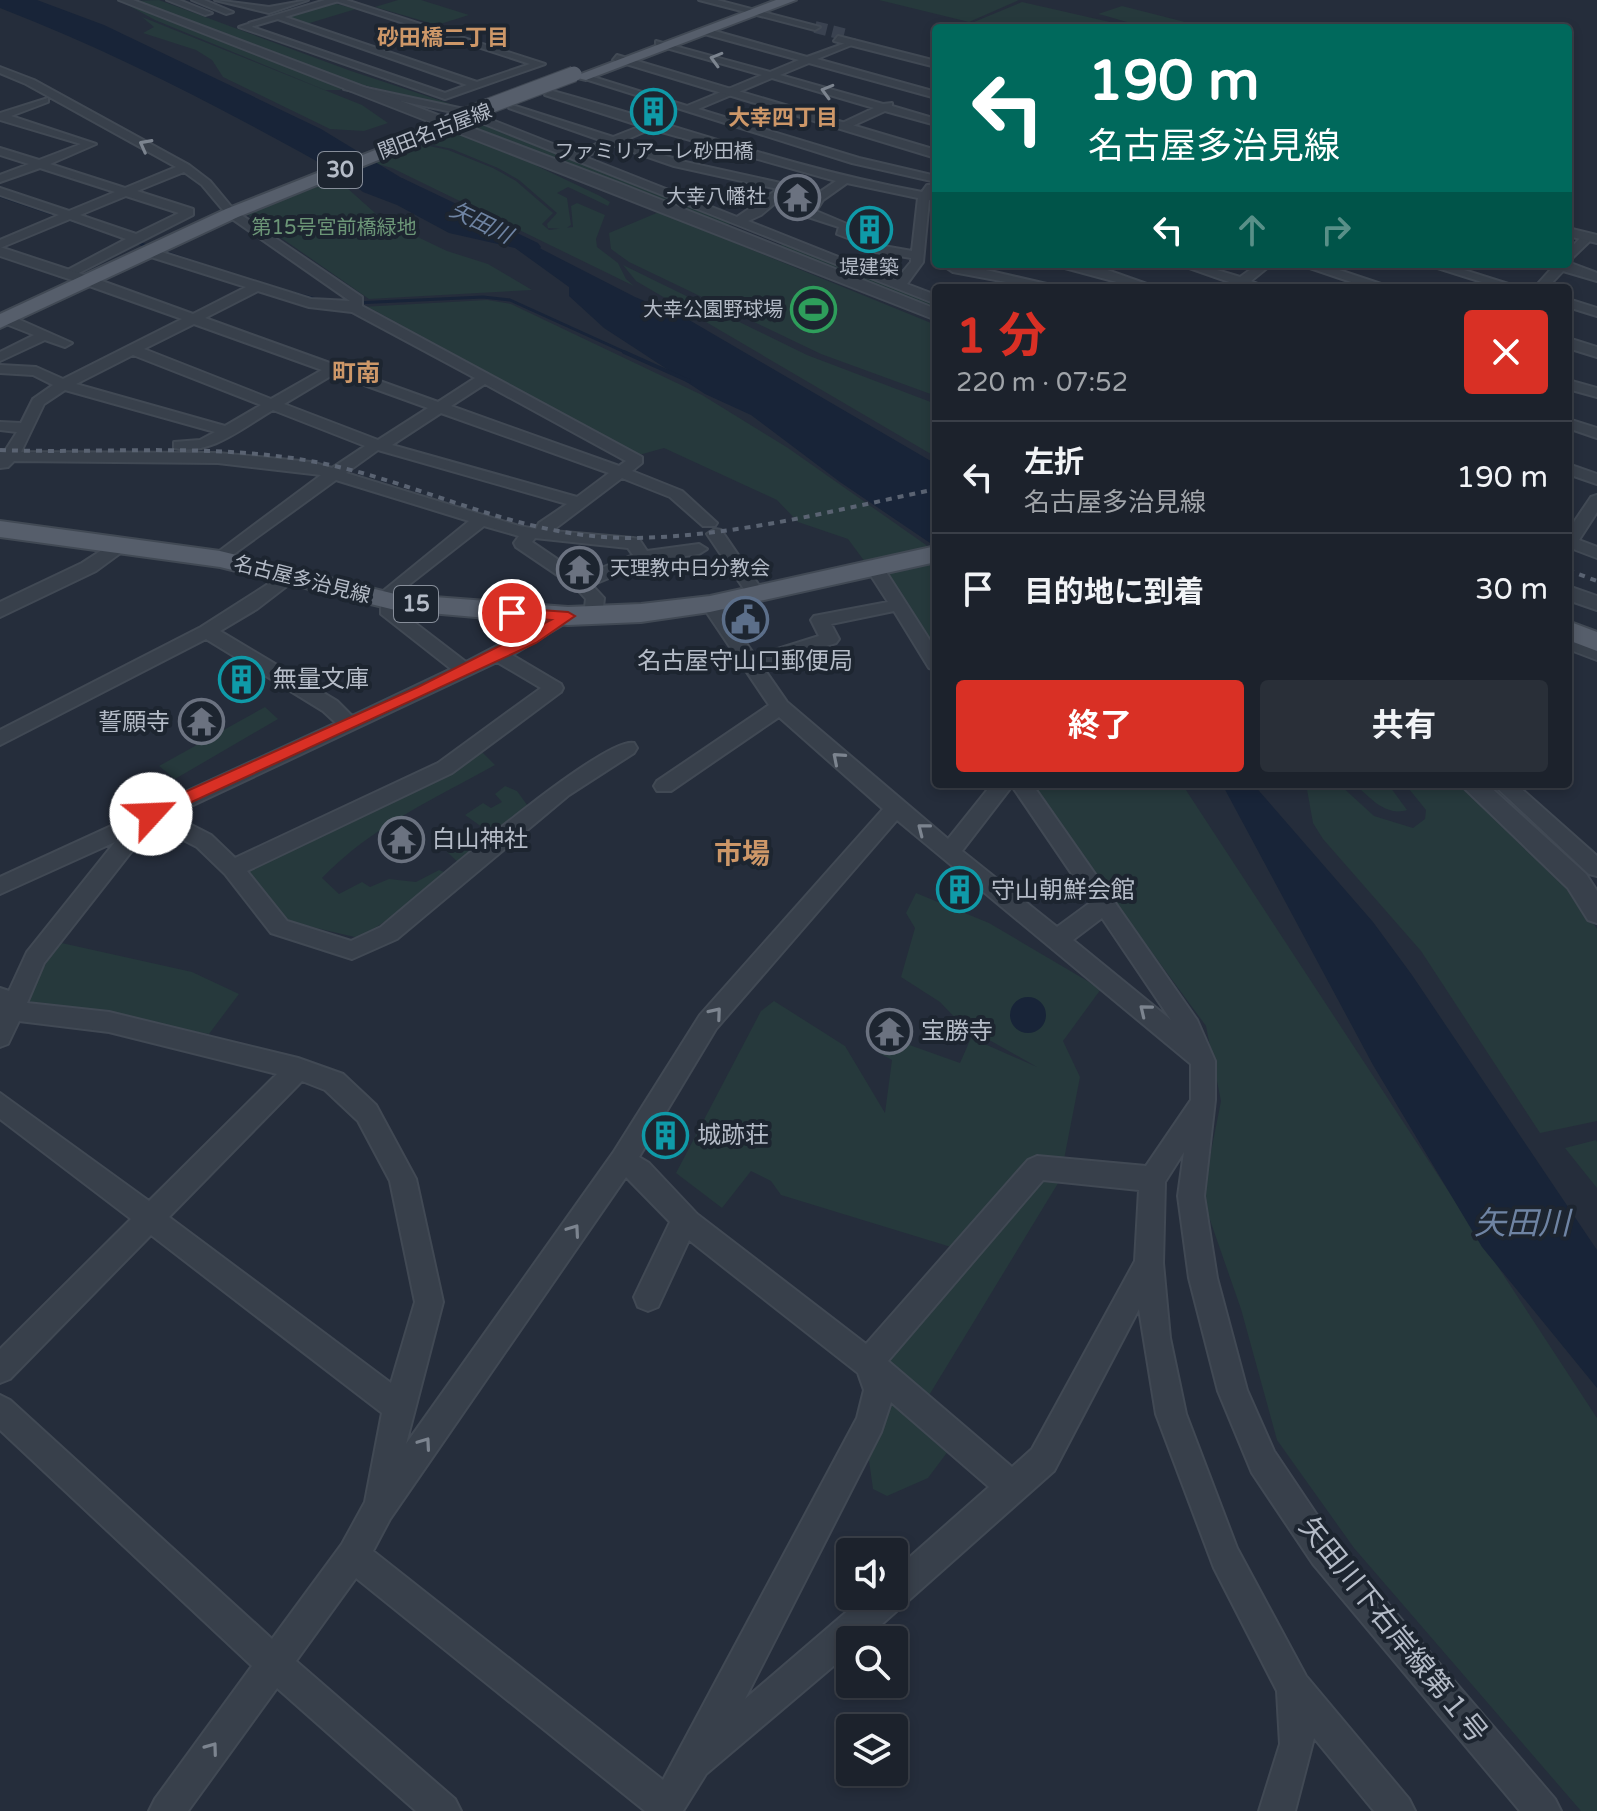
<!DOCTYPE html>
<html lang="ja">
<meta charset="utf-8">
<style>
body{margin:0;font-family:"Varela Round","Noto Sans JP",sans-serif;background:#292f38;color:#f1f3f6;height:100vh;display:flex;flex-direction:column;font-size:30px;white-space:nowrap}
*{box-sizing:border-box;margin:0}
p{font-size:26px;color:#a0a4a9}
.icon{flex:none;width:44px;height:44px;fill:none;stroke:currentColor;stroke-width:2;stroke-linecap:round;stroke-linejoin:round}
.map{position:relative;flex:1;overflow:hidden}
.panel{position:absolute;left:932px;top:284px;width:640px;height:504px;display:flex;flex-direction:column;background:#1c222c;border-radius:8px;box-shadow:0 4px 12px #0003,0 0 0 2px #3a3f48}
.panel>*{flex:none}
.top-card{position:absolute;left:932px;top:24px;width:640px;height:244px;border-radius:8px;box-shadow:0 4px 12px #0003,0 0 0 2px #3a3f48;background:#00695c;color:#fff;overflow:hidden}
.fabs{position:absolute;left:836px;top:1538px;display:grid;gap:16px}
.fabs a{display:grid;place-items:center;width:72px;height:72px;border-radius:8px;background:#1c222c;box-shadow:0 4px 12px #0003,0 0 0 2px #3a3f48;font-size:40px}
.pin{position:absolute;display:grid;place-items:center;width:68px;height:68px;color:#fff;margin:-34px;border:4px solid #fff;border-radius:50%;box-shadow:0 2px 8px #0007}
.me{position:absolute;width:88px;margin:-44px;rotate:65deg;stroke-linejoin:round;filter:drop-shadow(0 0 6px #0008)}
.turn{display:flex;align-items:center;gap:28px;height:168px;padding:0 24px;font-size:36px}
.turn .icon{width:104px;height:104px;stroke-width:2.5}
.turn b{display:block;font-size:56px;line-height:68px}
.lanes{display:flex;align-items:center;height:76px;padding:0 24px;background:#0003;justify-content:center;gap:40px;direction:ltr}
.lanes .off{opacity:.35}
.round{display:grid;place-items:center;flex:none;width:84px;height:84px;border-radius:8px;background:#292f38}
.summary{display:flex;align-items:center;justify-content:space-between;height:136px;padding:0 24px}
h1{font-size:48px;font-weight:700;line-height:60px;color:#d93025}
.button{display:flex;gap:16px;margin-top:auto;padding:16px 24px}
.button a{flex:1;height:92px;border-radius:8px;background:#d93025;color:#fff;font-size:32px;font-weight:700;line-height:92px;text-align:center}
.button a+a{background:#292f38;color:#f1f3f6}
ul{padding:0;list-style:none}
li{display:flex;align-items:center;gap:24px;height:112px;padding:0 24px;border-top:2px solid #3a3f48}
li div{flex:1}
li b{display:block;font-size:30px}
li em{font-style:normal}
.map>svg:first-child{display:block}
.green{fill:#26393c}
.water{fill:#182438}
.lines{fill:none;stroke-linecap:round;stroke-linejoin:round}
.stream-far1{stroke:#182438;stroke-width:3}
.stream{stroke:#182438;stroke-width:4}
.river{fill:#182438;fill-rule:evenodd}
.tertiary-tunnel{stroke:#3a4250;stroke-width:12;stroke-dasharray:12 6;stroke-linecap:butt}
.minor-casing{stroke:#414954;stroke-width:4}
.tertiary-casing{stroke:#414954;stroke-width:4}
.primary-casing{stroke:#414954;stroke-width:4}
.minor{fill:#38404b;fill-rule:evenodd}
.tertiary{fill:#38404b;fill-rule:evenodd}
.primary{fill:#565e6b;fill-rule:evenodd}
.rail{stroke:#5a6372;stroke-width:4;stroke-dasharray:6 6;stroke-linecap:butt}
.primary-bridge-casing{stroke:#414954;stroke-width:17;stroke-linecap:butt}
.primary-bridge{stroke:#565e6b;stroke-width:15}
.oneway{stroke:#7c848f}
.route{fill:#d93025;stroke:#8d1f18;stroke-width:2}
.labels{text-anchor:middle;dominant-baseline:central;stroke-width:8;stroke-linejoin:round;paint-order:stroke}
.far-street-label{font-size:20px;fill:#b4bbc7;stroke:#1d2530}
.far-poi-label{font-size:20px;fill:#b4bbc7;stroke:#1d2530}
.far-park-label{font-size:20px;fill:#6c9677;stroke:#1d2530}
.far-neighbourhood-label{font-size:22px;font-weight:bold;fill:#cd9768;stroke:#1d2530}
.shield{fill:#1d2530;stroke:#878e9a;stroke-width:2}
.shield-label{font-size:22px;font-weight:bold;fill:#b4bbc7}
.far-water-label{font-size:22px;font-style:italic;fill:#6f84a3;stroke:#1d2530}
.far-quarter-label{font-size:24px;font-weight:bold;fill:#cd9768;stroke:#1d2530}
.poi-label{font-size:24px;fill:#b4bbc7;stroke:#1d2530;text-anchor:start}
.quarter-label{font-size:28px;font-weight:bold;fill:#cd9768;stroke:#1d2530}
.near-street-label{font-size:28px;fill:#b4bbc7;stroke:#1d2530}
.near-water-label{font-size:32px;font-style:italic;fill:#6f84a3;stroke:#1d2530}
</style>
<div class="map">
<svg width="1597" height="1811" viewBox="0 0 1597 1811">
<rect width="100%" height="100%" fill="#252d3b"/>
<path class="green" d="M159,0L351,71L466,109L324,76L132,1Z
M398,0H421L469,15L437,25L375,7Z
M879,0H1019L969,22Z
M1022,2L1123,25L996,28L974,22Z
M124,3L341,86V90H325L155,20Z
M333,3L356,9L303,25L282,17Z
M1122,6L1185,22C1159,36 1125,20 1098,14Z
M142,17L362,105L388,123L364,131L330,129L223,77L212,60L196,50L143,33L154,27Z
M479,120L737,221L724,227L464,126Z
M454,128L531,157L537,166L600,196L610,202L608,206L568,187L557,193L567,198L571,225L565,229L548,228L547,224L557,213L519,180L498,168L452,149L419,142Z
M416,143L448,150L493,168L516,181L553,213L542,224L549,230L573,227L571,206L577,203L605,215L596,239L597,247L618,263L626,279L634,286L392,168L370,162Z
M337,179L384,221L447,251L488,264L532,290L369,299L247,214Z
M659,212L936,325V396L821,354L629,262L611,249L609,233Z
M788,242L936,306V312L776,248Z
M623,265L807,355L936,404V457L636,281Z
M487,300L511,304L702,395L788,448L936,552V658L848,539L798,522L777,500L664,448L639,455L368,307H361Z
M265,707L278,719L175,779L159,766Z
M480,750L495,765C434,799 371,827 322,878L339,894L362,882L370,887L389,879L416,882L439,870L449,874L408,907L359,938L286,921L247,870Z
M1028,784H1182L1597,1418V1811H1581L1354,1548L1277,1440L1241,1309L1202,1197L1221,1101L1206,1026Z
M1306,784H1339L1374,816L1413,828L1425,819L1426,810L1405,784H1463L1579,898L1597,929V1121L1540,1133L1421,951L1323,839L1313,823Z
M1355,784H1388L1407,810C1386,817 1369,797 1355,784Z
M505,786L517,791L530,809L461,865L447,852L482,827L465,815L483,803L491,808L502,802L495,794Z
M916,893L989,923L1101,989L1063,1041L1080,1077L1060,1180L928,1397L885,1365L951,1247L781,1195L771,1181L751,1171L722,1208L676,1173L761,1011L774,1001L845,1046L885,1113L892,1060L879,1053L887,1037L960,1063L971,1038L1037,1067L961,1024L940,1002L901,977L915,928L906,913Z
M57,942L192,972L239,994L209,1034L26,1002Z
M1596,1140L1597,1142V1188L1565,1148Z
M888,1393L949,1450L928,1478L887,1496L873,1489L868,1453Z"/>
<path class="water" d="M0,0H37L104,25L321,129L469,219L516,236L635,297L684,317L936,464V547L840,482L751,415L705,394L604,328L569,296V287L515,248L449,233L397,205L363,192L340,174C229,112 119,54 0,8Z
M1222,784H1253L1373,922L1412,975L1597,1250V1388L1482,1247L1373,1065Z
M1010 1015a18 18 0 1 1 36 0a18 18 0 1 1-36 0Z"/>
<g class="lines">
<path class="stream-far1" d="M0,196L118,236
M132,241L224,272
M284,291L324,301
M355,303L483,297L510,300L629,354"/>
<path class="stream" d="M624,352L689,381"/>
<path class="river" d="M402,178L538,243L541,247L538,251H524L396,187V179Z"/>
<path class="tertiary-tunnel" d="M815,27L847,35"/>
<defs>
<path id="minor" d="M167,0H179L212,13L205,15Z
M192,0H204L233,12L226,14Z
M215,0L269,7L308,0L269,13Z
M333,0H346L545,64L445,99L239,27L257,21L252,27L445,93L467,85L272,17L279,15L477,82L530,64Z
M704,28L807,57L854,40V44L817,59L936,92V98L809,63L780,75L883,104L892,103V106L936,119V125L885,111L848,128H840V124L874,108L772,78L698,109L859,158L936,176V182L852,163L582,78L590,76L687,106L762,75L656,45V41L770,72L799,60L701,33Z
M0,67L34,80L189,165L210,181L234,210L362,297V306L642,457V463L632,471L682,491L717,523L715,526H703L670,497L622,478L552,531L633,538L639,539L647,551L699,544L707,549L699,554L647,562L592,585L604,598L602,616L593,622L584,616L586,599L575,587L516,547L514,543L519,536L484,526L383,605L377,604V596L469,521L336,480L220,564L212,559L214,555L321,475L218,463L14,461L8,467L0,468V451H5L17,432L0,430V422L21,423L33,399L53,385L33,375L0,373V365L36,367L63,379L182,319L81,283V277H91L193,314L246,287L151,257L149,254L155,250L311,299L350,301L228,216L202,185L184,172L137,191L193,209V215L69,278L58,275L126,239L70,219L0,248V240L59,215L0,195V188L69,211L115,192L40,168L0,182V175L29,164L0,155V148L39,160L81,144L0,120V113L48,98V102L11,116L96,144L50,164L125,188L176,167L26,84L0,73ZM126,196L179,213L136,234L80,215ZM258,291L309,307L352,312L475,378L438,402L205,318ZM194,324L322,370L271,399L144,349ZM133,355L261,405L225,426L76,384ZM334,374L428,408L378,440L284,404ZM485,384L626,461L619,466L451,406ZM65,390L215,432L200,440L174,442V448C211,456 242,428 273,410L365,446L332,468L311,462L218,453L21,452L44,404ZM441,413L609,473L577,497L392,445ZM378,450L567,504L539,523L536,529L519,526L346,473ZM535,538L628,548L633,555L582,576L532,542Z
M348,84L464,109L576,153L603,141L509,108V104L613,137L641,126L545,95L549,90C674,124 791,168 922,192L927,185H935L932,194L936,195V201L929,200L923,262L907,284L936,295V304L457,113L344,89ZM651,129L836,181L814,196L805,216L839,227L837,234L866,245L870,251L911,258V262L896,280L748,221L761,215L798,184V180L785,184L681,161L623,141ZM613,145L674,166L778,189L737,217L585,157ZM847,183L918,198L912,251L878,245L874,239L851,230L854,227L816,211L823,200Z
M1584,234L1594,237L1568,262V251Z
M1568,262L1597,273V281L1563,271L1547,288H1534L1552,268L1544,264Z
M948,264H960L1064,288H1038L953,272L947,268Z
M1050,264L1093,265L1158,288H1139Z
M1178,264H1197L1240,277L1258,264H1272L1251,281L1267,288H1229L1232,283Z
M1425,264H1445L1521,288H1501Z
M1568,299L1597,308V316L1568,307Z
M1,316H11L72,343L65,347L45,340L0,361V352L34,335L1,322Z
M1568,380L1597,388V397L1568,389Z
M1568,419L1597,428V438L1568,428Z
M1568,464L1597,474V484L1568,474Z
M1597,495V512L1579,540L1597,547V558L1568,547V531L1591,497Z
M715,529L721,530L762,590V598H750L707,534Z
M875,563L881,564L936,650V670L929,668L894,611L831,624L839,639L836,643L762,666L787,702L948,839L992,784H1032L1197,1020L1215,1061V1100L1204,1196L1217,1278L1247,1390L1274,1451L1335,1542L1555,1799L1561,1811H1520L1313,1564L1252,1473L1218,1391L1189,1278L1178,1196L1184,1152L1165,1182L1163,1263L1170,1338L1186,1414L1237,1548L1306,1676L1409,1799L1415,1811H1374L1314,1738L1295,1811H1259L1280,1744L1277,1691L1214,1568L1156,1414L1139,1309L1054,1471L864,1640H850V1652L706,1774L683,1811H645L356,1578L296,1661L455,1799L461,1811H416L277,1688L188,1811H149L155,1799L252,1666L0,1430V1395L10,1400L272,1639L342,1544L365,1502L382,1413L151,1235L10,1379L0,1383V1349L131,1219L0,1119V1093L149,1201L277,1074L109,1032L19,1021L8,1044L0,1047V988L9,991L27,952L115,842L0,894V877L336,723L323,711L206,639L0,745V730L201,627L290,570L296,571V579L257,609L220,631L337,701L352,716L451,669L381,614V606H393L466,662L562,612H574L577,616L512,655L561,684L563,688L561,692L452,773L247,871L287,921L351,941L381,927C415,899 604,734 634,743L637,748L634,753L569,795L397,939L352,959L271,933L225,874L197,847L153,824L44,963L27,1003L109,1012L298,1058L343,1074L376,1105L416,1179L443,1302L406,1444L613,1153L700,1015L883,809L779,717L671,791H657L654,786L657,781L769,705L701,604L710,599L716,600L755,656L819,636L811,620L814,616L888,602L866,568ZM497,662L541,688L438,763L235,858L211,835L172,815ZM1012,786L1091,902L1057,927L962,851ZM897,820L1191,1064V1100L1146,1166L1037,1156L1028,1160L866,1344L697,1214L649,1163L639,1157L716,1029ZM1102,918L1171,1020L1073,940ZM302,1081L325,1090L358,1121L390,1181L415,1302L391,1383L169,1217ZM626,1177L670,1222L634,1297L638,1307L648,1311L658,1307L689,1240L858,1373L864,1390L857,1418L663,1780L373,1551L390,1519ZM1043,1180L1139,1190L1135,1261L1032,1449L1012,1467L888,1361ZM891,1402L989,1487L894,1571V1596H865L745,1699L881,1432Z
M1568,636L1597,647V660L1568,649Z
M1493,784H1516L1597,856V876L1589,874Z"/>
<path id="tertiary" d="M119,0H133L621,184L936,309V320Z
M325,0H342L254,26L249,23Z
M699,0H717L820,27L815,30Z
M838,36L936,61V67L834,41Z
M617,55L936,150V158L613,60Z
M1568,228L1597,235V243L1568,236Z
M0,247L91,277L94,280L81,283L0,256Z
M1298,264H1321L1393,288H1369Z
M1568,338L1597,347V357L1568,348Z
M119,539L126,541L129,545L126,549L96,571L0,617V602L82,563Z
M1568,586L1597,596V610L1568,600Z
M1460,784H1487L1586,874L1597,891V923L1588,920L1568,888Z"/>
<path id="primary" d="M776,0H796L586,80L573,77Z
M456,118L464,123L462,126L238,217L0,328V314L226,209Z
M0,521L220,551L395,594L568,607L641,604L710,596L936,546V562L710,612L641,622L568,625L395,610L220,567L0,537Z
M1568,621L1597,632V651L1568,640Z"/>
</defs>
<use href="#minor" class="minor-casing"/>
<use href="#tertiary" class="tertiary-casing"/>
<use href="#primary" class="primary-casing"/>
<use href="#minor" class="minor"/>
<use href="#tertiary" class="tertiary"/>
<use href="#primary" class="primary"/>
<path class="rail" d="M0,450C106,454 216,442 321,463C428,485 518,538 631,538C734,537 836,510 936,489
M1568,570L1597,581"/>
<defs>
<path id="primary-bridge" d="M449,121L574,74"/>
</defs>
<use href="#primary-bridge" class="primary-bridge-casing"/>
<use href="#primary-bridge" class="primary-bridge"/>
</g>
<defs><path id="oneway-chevron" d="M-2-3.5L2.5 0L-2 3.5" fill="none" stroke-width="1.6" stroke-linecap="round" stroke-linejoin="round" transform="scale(2)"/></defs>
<g class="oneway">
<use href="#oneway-chevron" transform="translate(716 59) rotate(-164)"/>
<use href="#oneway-chevron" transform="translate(827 91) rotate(-164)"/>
<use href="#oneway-chevron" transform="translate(145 145) rotate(-152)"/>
<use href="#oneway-chevron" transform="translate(838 758) rotate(-139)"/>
<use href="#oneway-chevron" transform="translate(923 829) rotate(-142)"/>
<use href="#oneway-chevron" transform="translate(1145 1010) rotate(-141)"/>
<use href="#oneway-chevron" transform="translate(716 1013) rotate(-50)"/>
<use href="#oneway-chevron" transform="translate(574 1230) rotate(-55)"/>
<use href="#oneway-chevron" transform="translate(425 1443) rotate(-55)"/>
<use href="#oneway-chevron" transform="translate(212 1748) rotate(-54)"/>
</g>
<path class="route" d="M512,608L568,612L575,616L536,643L157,818H145L143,814L145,810L418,687L551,620L507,616V610Z"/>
<defs>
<symbol id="building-ring" viewBox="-11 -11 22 22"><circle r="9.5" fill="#1d2530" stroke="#0f9aa8" stroke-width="1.5"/><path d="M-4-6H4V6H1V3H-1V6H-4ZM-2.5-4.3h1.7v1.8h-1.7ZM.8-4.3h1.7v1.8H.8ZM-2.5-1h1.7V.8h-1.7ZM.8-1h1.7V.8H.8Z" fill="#0f9aa8"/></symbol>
<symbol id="temple-ring" viewBox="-11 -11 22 22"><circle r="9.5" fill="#1d2530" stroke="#6b7280" stroke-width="1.5"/><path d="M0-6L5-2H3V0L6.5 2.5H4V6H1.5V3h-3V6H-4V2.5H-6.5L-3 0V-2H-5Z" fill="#6b7280"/></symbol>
<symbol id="stadium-ring" viewBox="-11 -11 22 22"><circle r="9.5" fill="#1d2530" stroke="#2e9e5b" stroke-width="1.5"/><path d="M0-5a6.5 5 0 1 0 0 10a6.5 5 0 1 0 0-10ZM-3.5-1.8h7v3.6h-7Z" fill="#2e9e5b"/></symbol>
<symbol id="civic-ring" viewBox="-11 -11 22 22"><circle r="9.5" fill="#1d2530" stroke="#5c6f8a" stroke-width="1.5"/><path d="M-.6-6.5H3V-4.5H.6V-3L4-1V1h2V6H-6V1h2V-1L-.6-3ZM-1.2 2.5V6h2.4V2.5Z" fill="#5c6f8a"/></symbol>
</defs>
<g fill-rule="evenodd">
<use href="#building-ring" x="628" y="86" width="51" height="51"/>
<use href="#temple-ring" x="772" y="172" width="51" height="51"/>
<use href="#building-ring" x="844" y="204" width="51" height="51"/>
<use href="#stadium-ring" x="788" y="284" width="51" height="51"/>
<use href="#temple-ring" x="554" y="544" width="51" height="51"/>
<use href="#civic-ring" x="720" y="594" width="51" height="51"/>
<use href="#building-ring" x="216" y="654" width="51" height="51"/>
<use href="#temple-ring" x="176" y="696" width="51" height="51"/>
<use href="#temple-ring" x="376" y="814" width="51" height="51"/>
<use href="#building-ring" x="934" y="864" width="51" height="51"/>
<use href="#temple-ring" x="864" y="1006" width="51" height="51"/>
<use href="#building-ring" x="640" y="1110" width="51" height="51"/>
</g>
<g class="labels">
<g class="far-street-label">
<text transform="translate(435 132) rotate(-21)">関田名古屋線</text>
<text transform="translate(302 580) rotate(14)">名古屋多治見線</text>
</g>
<g class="far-poi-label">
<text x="654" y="152">ファミリアーレ砂田橋</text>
<text x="766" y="197" text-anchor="end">大幸八幡社</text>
<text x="869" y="268">堤建築</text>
<text x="783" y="310" text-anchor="end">大幸公園野球場</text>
<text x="610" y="569" text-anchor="start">天理教中日分教会</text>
</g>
<g class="far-park-label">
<text x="334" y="228">第15号宮前橋緑地</text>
</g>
<g class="far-neighbourhood-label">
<text x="443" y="38">砂田橋二丁目</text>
<text x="783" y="118">大幸四丁目</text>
</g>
<g class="shield">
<rect x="318" y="152" width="44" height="36" rx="6"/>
<rect x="394" y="586" width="44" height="36" rx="6"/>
</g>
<g class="shield-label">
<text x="340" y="170">30</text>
<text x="416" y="604">15</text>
</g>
<g class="far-water-label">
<text transform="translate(481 223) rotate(26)">矢田川</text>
</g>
<g class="far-quarter-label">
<text x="356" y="373">町南</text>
</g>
<g class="poi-label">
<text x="745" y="661" text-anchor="middle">名古屋守山口郵便局</text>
<text x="273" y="679">無量文庫</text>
<text x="170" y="722" text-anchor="end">誓願寺</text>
<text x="432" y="839">白山神社</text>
<text x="991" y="890">守山朝鮮会館</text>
<text x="921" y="1031">宝勝寺</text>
<text x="697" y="1135">城跡荘</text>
</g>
<g class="quarter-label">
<text x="742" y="854">市場</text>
</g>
<g class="near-street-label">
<text transform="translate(1393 1630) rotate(51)">矢田川下右岸線第１号</text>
</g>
<g class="near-water-label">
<text x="1522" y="1224">矢田川</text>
</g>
</g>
</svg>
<div class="fabs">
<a><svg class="icon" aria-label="sound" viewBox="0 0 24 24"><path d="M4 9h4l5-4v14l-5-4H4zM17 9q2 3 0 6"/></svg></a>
<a><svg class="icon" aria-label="search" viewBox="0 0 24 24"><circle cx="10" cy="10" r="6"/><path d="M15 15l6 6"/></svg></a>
<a><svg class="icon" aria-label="layers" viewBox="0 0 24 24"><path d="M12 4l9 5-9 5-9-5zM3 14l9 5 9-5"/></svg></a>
</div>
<div class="pin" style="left:512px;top:613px;background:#d93025"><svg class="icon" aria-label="arrive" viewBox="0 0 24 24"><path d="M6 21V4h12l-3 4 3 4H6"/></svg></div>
<svg class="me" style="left:151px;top:814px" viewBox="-20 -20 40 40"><circle r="19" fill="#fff"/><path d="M0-13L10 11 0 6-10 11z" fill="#d93025"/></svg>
<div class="top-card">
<div class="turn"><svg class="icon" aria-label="left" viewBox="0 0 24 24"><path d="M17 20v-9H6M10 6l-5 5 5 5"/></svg><div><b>190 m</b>名古屋多治見線</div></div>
<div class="lanes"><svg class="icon" aria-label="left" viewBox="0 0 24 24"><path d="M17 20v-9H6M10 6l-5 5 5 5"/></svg><svg class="icon off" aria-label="ahead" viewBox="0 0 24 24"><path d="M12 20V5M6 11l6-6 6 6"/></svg><svg class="icon off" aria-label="right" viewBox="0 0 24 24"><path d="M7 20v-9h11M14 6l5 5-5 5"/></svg></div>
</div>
<section class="panel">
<div class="summary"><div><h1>1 分</h1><p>220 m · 07:52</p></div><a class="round" style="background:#d93025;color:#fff"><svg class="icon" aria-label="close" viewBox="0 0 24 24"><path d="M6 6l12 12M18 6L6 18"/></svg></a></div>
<ul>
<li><svg class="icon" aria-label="left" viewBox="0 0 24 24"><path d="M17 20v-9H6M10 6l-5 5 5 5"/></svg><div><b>左折</b><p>名古屋多治見線</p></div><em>190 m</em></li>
<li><svg class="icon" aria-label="arrive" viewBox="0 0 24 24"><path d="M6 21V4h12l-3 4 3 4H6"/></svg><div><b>目的地に到着</b></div><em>30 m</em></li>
</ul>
<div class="button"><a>終了</a><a>共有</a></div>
</section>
</div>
